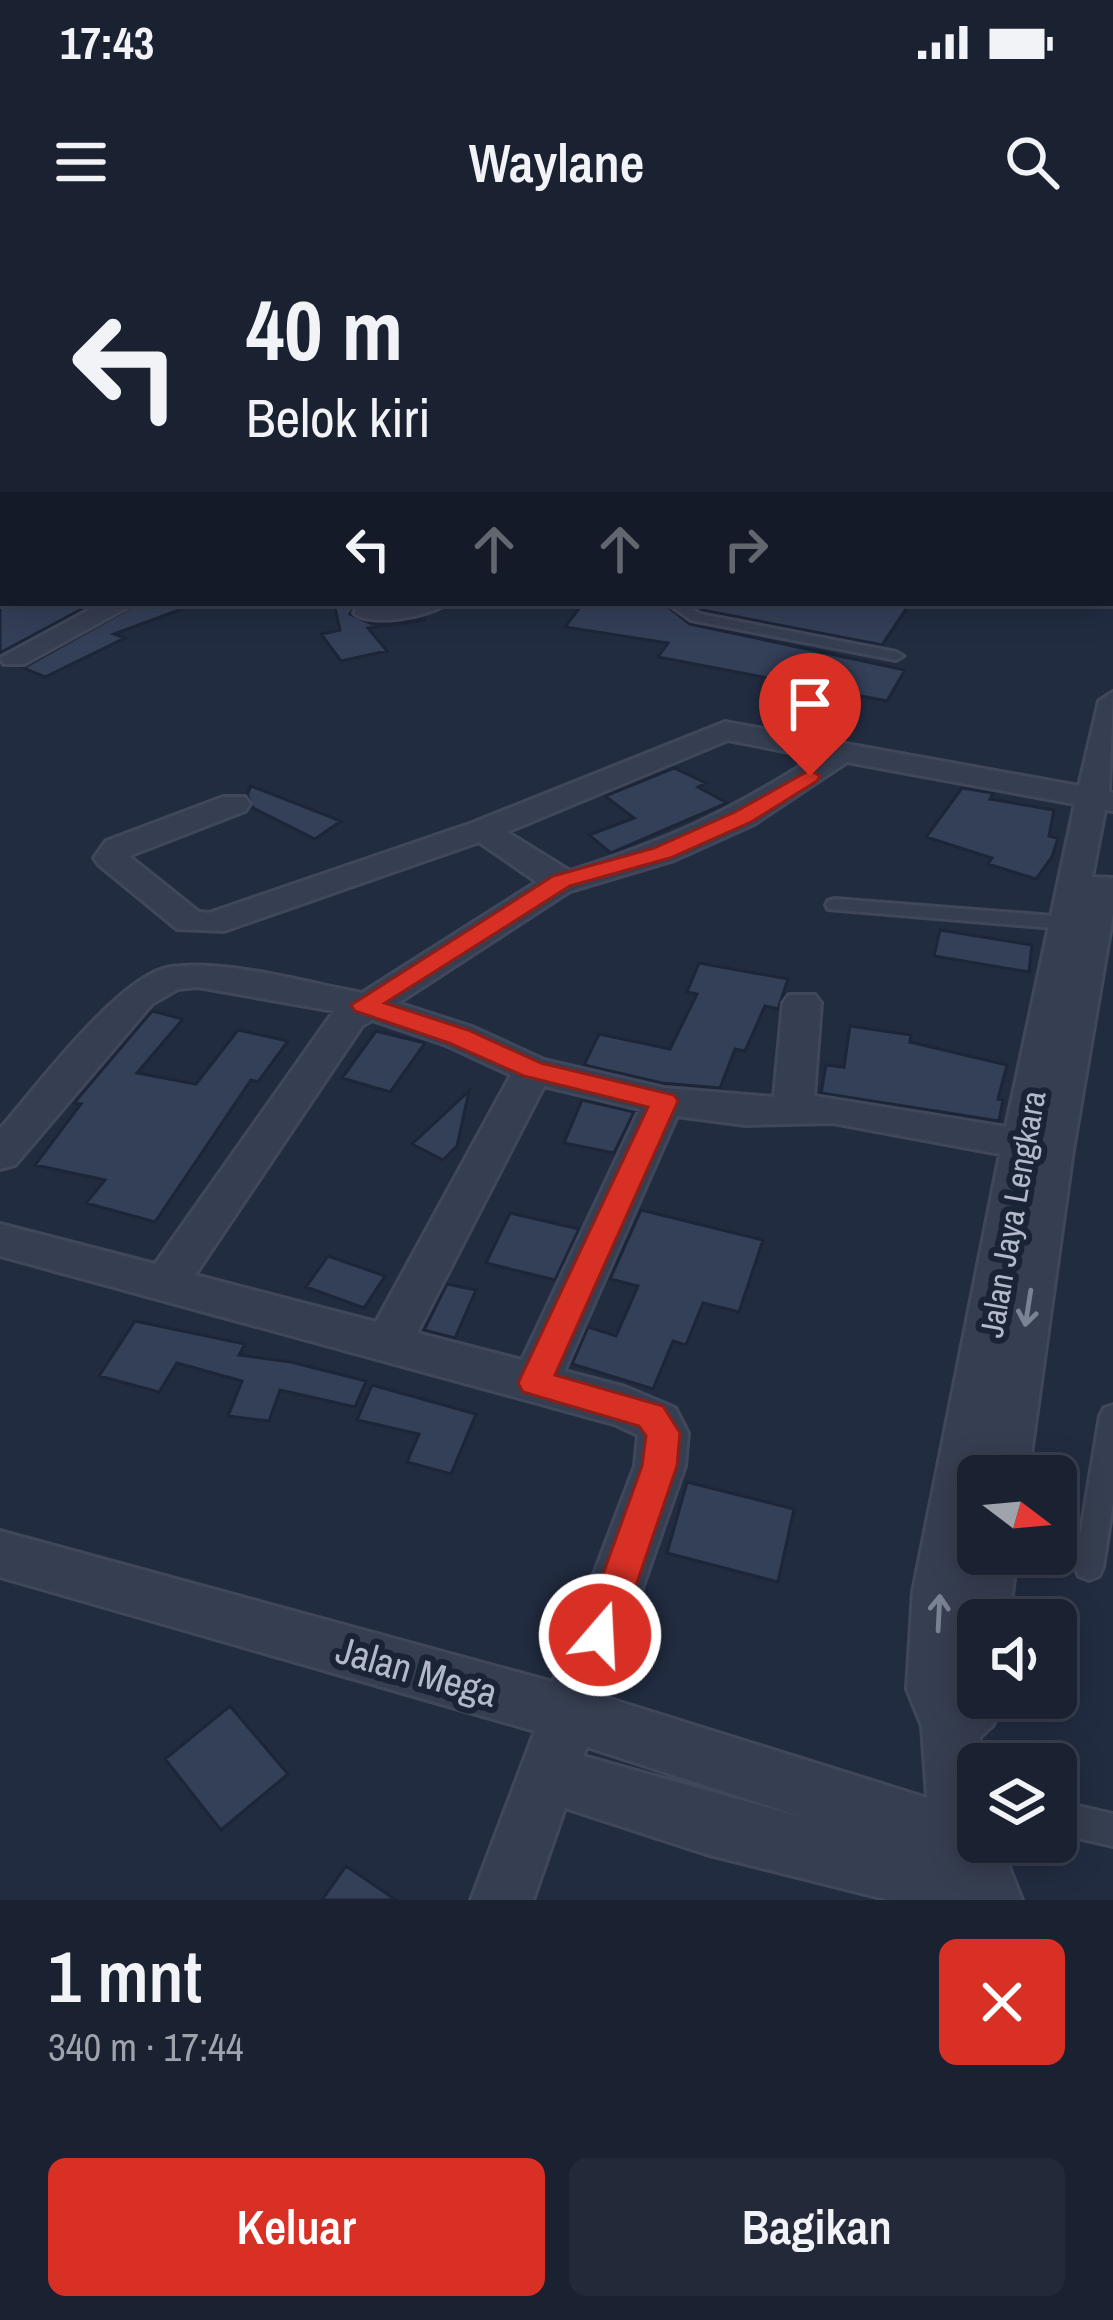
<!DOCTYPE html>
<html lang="id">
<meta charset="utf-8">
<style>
body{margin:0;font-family:"Archivo Narrow",sans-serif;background:#232939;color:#f1f3f6;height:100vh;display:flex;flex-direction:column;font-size:45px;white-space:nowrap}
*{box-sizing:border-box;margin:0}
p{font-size:39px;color:#9fa3ab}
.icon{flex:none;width:66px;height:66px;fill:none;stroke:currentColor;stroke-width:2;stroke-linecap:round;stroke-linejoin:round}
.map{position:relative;height:1660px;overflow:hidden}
.panel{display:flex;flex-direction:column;background:#1a2131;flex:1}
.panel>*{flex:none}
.top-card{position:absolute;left:0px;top:0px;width:1113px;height:366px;box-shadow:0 6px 30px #0003,0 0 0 3px #383e4d;background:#1a2131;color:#f1f3f6;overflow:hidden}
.needle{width:78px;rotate:106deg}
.buttons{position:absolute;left:957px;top:1215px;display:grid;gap:24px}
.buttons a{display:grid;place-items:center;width:120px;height:120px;border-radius:18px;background:#1a2131;box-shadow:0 6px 30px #0003,0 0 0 3px #383e4d;font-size:60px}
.pin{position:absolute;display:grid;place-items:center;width:102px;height:102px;color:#fff;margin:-123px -51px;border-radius:50% 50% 50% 0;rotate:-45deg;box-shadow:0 0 12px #0007}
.pin .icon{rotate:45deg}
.me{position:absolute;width:132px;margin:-66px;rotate:19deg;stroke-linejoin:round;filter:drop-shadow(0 0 9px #0008)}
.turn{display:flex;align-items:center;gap:42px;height:252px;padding:0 48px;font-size:54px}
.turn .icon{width:156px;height:156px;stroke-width:2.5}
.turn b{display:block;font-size:84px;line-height:102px}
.lanes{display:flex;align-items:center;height:114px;padding:0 48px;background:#0003;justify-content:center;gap:60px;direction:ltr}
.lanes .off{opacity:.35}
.round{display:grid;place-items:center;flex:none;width:126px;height:126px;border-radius:18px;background:#232939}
.head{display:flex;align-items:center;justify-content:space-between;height:204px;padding:0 48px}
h1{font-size:72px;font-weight:600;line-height:90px}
.cta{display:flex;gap:24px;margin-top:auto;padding:24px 48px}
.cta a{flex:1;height:138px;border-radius:18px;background:#d93025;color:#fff;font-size:48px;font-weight:600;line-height:138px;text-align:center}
.cta a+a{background:#232939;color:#f1f3f6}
.status{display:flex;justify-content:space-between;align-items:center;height:84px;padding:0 60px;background:#1a2131;direction:ltr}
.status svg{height:33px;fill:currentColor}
header{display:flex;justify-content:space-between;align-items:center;height:156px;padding:0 48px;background:#1a2131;font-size:54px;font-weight:600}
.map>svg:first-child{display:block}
.building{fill:#343f58;stroke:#1d2538;stroke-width:3}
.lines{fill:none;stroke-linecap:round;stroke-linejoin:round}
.service-casing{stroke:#40475a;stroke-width:6}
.minor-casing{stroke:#40475a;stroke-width:6}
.primary-casing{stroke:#40475a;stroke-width:6}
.service{fill:#363e51;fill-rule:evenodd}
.minor{fill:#363e51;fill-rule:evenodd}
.primary{fill:#545d71;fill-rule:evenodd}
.oneway{stroke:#7b8294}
.route{fill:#d93025;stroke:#8d1f18;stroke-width:3}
.labels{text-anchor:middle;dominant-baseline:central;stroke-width:12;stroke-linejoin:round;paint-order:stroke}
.street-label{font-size:33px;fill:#b3b9cb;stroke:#1b2336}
.near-street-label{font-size:39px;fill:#b3b9cb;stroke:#1b2336}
</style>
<div class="status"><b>17:43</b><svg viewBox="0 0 49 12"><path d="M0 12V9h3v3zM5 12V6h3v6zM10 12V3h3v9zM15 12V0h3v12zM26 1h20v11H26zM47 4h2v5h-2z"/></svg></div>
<header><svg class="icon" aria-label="menu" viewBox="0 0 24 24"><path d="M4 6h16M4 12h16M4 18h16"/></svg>Waylane<svg class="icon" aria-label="search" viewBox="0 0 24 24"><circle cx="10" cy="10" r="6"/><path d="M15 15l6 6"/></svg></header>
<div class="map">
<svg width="1113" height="1660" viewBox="0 0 1113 1660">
<rect width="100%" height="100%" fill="#222c41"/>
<path class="building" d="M0,363H93L0,413Z
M139,363L190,366L114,394L125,398L45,437L23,428Z
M334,363H357L350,374L372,384L425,380L368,388L387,411L341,421L321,394L340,390Z
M583,363H663L690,384L905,430L887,461L658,417L668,403L565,387Z
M692,363H910L882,405L702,370Z
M674,528L706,543L698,547L727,563L611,613L589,595L634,578L605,556Z
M251,546L341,581L315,599L253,568L247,554Z
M962,548L993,553L990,559L1054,570L1049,596L1058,598L1052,617L1036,639L988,624L992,618L926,597Z
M940,690L1032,705L1029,732L934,716Z
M699,723L788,739L778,769L765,766L745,811L735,809L720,848L662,843L584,825L599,794L670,809L697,754L687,752Z
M152,771L183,779L137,833L196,844L238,790L288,801L258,842L251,840L155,982L86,963L105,940L35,925L81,864L74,863Z
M850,786L911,795L910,802L1007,825L998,859L1003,860L999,881L821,853L826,825L844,827Z
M376,791L425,803L390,852L342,838Z
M469,851L457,906L443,920L412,904Z
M582,860L634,872L614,913L564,903Z
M641,970L763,1000L739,1072L703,1063L686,1105L673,1101L653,1149L572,1124L588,1087L616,1096L638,1046L610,1039Z
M510,973L579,989L555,1040L486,1023Z
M328,1016L385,1036L364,1068L306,1047Z
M447,1044L476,1050L455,1098L424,1090Z
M135,1081L245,1104L239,1115L291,1122L366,1141L355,1167L280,1150L269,1181L228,1176L242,1141L177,1123L159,1152L99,1136Z
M372,1145L476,1174L451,1234L407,1222L419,1194L357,1180Z
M687,1242L794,1269L778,1342L667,1313Z
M230,1466L288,1534L221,1590L165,1519Z
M346,1626L396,1660H322Z"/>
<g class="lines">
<defs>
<path id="service" d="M667,363H684L700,374L896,412L903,416L896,420L691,380Z
M835,659L1066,677L1075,683L1066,689L828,669L826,665L828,661Z
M1113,1165V1262L1103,1327L1099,1336L1089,1340L1079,1336L1075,1327L1100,1176L1104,1168Z
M1056,1561L1113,1574V1606L1056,1593Z"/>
<path id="minor" d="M70,0H93L68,3Z
M194,0H224L192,3Z
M342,0H367L369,3H344Z
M427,0H451L453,3H429Z
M487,0H512L514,3H489Z
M3,19V29L0,30V20Z
M1110,32L1113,33V43L1110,42Z
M0,142L3,143V155L0,154Z
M0,252L3,253V268L0,267Z
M102,363H135L24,424H4L0,418Z
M381,363H446C431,377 369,387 354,373L358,367Z
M1113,452L1109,552L1113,553V571L1105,570L1092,637L1113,638V674L1073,910L1028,1236H978V1314H1017L1009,1380H978V1403L965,1398L964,1419L978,1414V1458H1003L993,1485L980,1497L978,1602H999L1022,1660H889L706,1614L565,1568L533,1660H471L535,1491L0,1337V1291L553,1442L635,1226L638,1195L614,1184L0,1016V984L155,1024L334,771L198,747L178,749L152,764L15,925L0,929V889C36,848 120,734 171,727C226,719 306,743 362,753L537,642L479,602L224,691L177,689L99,625L94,618L106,601L223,557H245L250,564L245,571L129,616L199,672L209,673L472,583L725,482L1079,546L1099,461ZM728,500L815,517C729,572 669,600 570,631L507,592ZM847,522L1075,564L1006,887L814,856L821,763L815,755H789L783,763L774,857L664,848L544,820L472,787L398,763L570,651L674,620L754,584ZM372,780L446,805L511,835L376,1082L195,1035L362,786ZM544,846L640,869L522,1120L417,1093ZM677,876L745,885L833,883L1000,914L913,1352L907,1449L922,1486L927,1558L604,1457L685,1226L688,1193L675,1168L625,1147L564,1131ZM587,1507L809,1579L583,1516Z"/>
<path id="primary" d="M0,70H3V88H0Z
M1110,229L1113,230V252L1110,251Z"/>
</defs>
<use href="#service" class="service-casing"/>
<use href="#minor" class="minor-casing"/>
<use href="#primary" class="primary-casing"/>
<use href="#service" class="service"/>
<use href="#minor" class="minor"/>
<use href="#primary" class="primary"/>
</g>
<defs><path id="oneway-shaft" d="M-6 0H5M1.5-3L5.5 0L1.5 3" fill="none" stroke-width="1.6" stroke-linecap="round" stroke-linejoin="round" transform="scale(3)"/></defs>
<g class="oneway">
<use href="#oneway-shaft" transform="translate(1028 1068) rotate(99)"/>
<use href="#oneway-shaft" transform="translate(939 1373) rotate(-87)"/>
</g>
<path class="route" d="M810,530L820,536L817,541L751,582L670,618L570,646L385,763L468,790L541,823L674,855L678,861L555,1135L663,1166L680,1193L677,1226L619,1395L614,1408L600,1413L586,1408L581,1395L642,1226L646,1196L639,1186L523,1152L518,1143L648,867L524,836L449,803L355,771L351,765L553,636L654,608L735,572Z"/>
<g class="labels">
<g class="street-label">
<text transform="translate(1012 974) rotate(-80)">Jalan Jaya Lengkara</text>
</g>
<g class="near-street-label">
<text transform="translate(417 1431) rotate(16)">Jalan Mega</text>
</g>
</g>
</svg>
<div class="buttons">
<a><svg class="needle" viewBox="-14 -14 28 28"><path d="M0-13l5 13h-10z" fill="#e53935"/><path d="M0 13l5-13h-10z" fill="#9fa3ab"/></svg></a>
<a><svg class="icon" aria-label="sound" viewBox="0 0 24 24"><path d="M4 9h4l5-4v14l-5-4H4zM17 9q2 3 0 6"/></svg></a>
<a><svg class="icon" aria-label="layers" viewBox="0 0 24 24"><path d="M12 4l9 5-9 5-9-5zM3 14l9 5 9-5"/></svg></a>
</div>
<div class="pin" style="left:810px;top:536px;background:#d93025"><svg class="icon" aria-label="arrive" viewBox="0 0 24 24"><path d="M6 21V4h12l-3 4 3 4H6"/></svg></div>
<svg class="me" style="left:600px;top:1395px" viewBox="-20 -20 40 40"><circle r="17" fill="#d93025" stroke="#fff" stroke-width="3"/><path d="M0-11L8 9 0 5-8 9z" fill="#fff"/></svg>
<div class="top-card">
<div class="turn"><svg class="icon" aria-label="left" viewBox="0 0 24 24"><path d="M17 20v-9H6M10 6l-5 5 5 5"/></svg><div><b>40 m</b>Belok kiri</div></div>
<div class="lanes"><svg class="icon" aria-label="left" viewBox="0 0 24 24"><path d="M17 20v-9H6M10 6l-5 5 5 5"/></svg><svg class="icon off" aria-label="ahead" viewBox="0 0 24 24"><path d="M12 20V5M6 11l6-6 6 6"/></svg><svg class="icon off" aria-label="ahead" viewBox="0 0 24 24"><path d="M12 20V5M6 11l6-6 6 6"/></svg><svg class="icon off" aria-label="right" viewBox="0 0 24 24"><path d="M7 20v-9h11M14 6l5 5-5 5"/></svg></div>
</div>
</div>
<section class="panel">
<div class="head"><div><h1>1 mnt</h1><p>340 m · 17:44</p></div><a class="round" style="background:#d93025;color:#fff"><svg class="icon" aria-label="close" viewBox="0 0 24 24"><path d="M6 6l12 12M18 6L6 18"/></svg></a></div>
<div class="cta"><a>Keluar</a><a>Bagikan</a></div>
</section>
